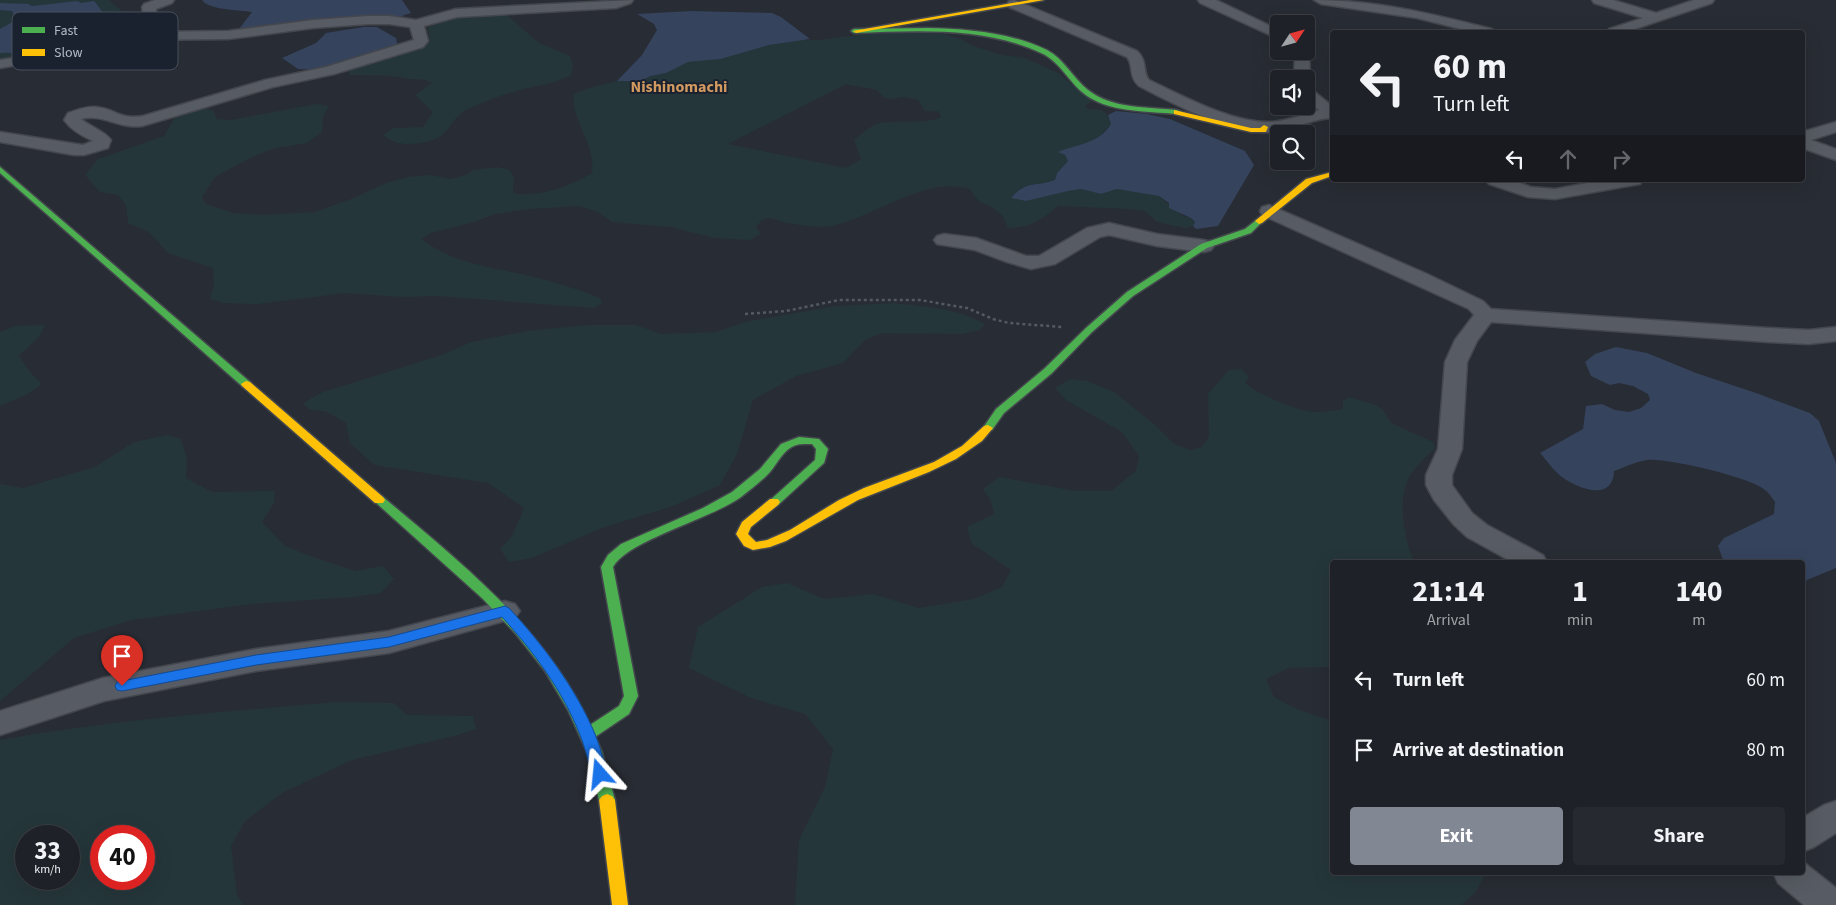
<!DOCTYPE html>
<style>
body{margin:0;font-family:"Source Sans 3",sans-serif;background:#26292f;color:#f1f3f6;height:100vh;display:flex;flex-direction:column;font-size:19px;white-space:nowrap}
*{box-sizing:border-box;margin:0}
p{font-size:16px;color:#a1a3a7}
.icon{flex:none;width:28px;height:28px;fill:none;stroke:currentColor;stroke-width:2;stroke-linecap:round;stroke-linejoin:round}
.map{position:relative;flex:1;overflow:hidden}
.sheet{position:absolute;left:1330px;top:560px;width:475px;height:315px;display:flex;flex-direction:column;background:#1e2127;border-radius:5px;box-shadow:0 5px 20px #0002,0 0 0 1px #3c3e44}
.sheet>*{flex:none}
.guide{position:absolute;left:1330px;top:30px;width:475px;height:152px;border-radius:5px;box-shadow:0 5px 20px #0002,0 0 0 1px #3c3e44;background:#1e2127;color:#f1f3f6;overflow:hidden}
.needle{width:32px;rotate:54deg}
.controls{position:absolute;left:1270px;top:15px;display:grid;gap:10px}
.controls a{display:grid;place-items:center;width:45px;height:45px;border-radius:5px;background:#1e2127;box-shadow:0 5px 20px #0002,0 0 0 1px #3c3e44;font-size:25px}
.speed{position:absolute;left:15px;top:825px;display:flex;gap:10px;font-size:25px;font-weight:700;text-align:center}
.speed>*{display:grid;place-content:center;width:65px;height:65px;border-radius:50%;background:#1e2127;box-shadow:0 5px 20px #0002,0 0 0 1px #3c3e44;line-height:1}
.speed small{font-size:12px;font-weight:400}
.speed .limit{border:8px solid #d22;background:#fff;color:#111}
.pin{position:absolute;display:grid;place-items:center;width:42px;height:42px;color:#fff;margin:-51px -21px;border-radius:50% 50% 50% 0;rotate:-45deg;box-shadow:0 0 5px #0007}
.pin .icon{rotate:45deg}
.me{position:absolute;width:55px;margin:-28px;rotate:342deg;stroke-linejoin:round;filter:drop-shadow(0 0 4px #0008)}
.turn{display:flex;align-items:center;gap:18px;height:105px;padding:0 20px;font-size:22px}
.turn .icon{width:65px;height:65px;stroke-width:2.5}
.turn b{display:block;font-size:35px;line-height:42px}
.lanes{display:flex;align-items:center;height:48px;padding:0 20px;background:#0003;justify-content:center;gap:25px;direction:ltr}
.lanes .off{opacity:.35}
.eta{display:flex;justify-content:space-evenly;align-items:center;height:85px;text-align:center}
.eta b{font-size:30px;font-weight:700;line-height:35px}
.cta{display:flex;gap:10px;margin-top:auto;padding:10px 20px}
.cta a{flex:1;height:58px;border-radius:5px;background:#818793;color:#fff;font-size:20px;font-weight:700;line-height:58px;text-align:center}
.cta a+a{background:#26292f;color:#f1f3f6}
ul{padding:0;list-style:none}
li{display:flex;align-items:center;gap:15px;height:70px;padding:0 20px}
li div{flex:1}
li b{display:block;font-size:19px}
li em{font-style:normal}
.map>svg:first-child{display:block}
.green{fill:#25363a;fill-rule:evenodd}
.water{fill:#35435d}
.lines{fill:none;stroke-linecap:round;stroke-linejoin:round}
.street-casing{stroke:#44474d;stroke-width:3}
.fast-casing{stroke:#44474d;stroke-width:3}
.slow-casing{stroke:#44474d;stroke-width:3}
.path{stroke:#555a60;stroke-width:2.5;stroke-dasharray:3 3;stroke-linecap:butt}
.street{fill:#575b63;fill-rule:evenodd}
.fast{fill:#4caf50;fill-rule:evenodd}
.slow{fill:#ffc107;fill-rule:evenodd}
.route{fill:#1a73e8;stroke:#114b97}
.labels{text-anchor:middle;dominant-baseline:central;stroke-width:4;stroke-linejoin:round;paint-order:stroke}
.far-quarter-label{font-size:16px;font-weight:bold;fill:#d29a60;stroke:#1b222f}
.key{fill:#1b222f;stroke:#484f5c;stroke-width:1}
.key-label{font-size:14px;fill:#b1b8c6}
</style>
<div class="map">
<svg width="1836" height="905" viewBox="0 0 1836 905">
<rect width="100%" height="100%" fill="#282c34"/>
<path class="green" d="M0,0H109L125,14L132,26L123,41L0,68Z
M501,14L508,16L539,43L570,56L573,66L571,75C553,84 540,85 520,90C501,95 484,102 466,110C449,119 452,136 426,142C409,145 396,146 383,135L393,128L423,127L433,112L415,95L432,83C423,78 418,80 409,79C390,74 370,76 350,75L348,70L354,66L425,45L430,41L428,28C450,14 476,15 501,14Z
M901,32L942,34L961,39L971,45L1002,55L1025,58L1058,73L1092,101L1085,106L1088,109C1104,110 1105,108 1111,124L1099,137L1090,142L1059,152L1065,155L1068,161L1057,173L1055,180C1038,186 1023,181 1011,198L1026,201L1048,194L1081,189L1101,194L1117,189L1128,190L1159,196L1183,216L1191,218L1195,223L1193,226L1185,228L1157,222L1145,211L1130,209L1058,206C1043,219 1028,229 1008,228C1006,222 1003,215 997,211C985,201 980,207 970,189C926,175 874,217 832,226C822,228 797,225 787,223C781,222 774,218 768,218C762,219 760,222 756,227L761,234L750,240L714,238L671,227L612,222L596,211L579,206L530,209L495,214L474,222L431,233L422,239C452,264 497,268 534,277C557,283 579,289 600,298L602,303L594,308L438,296L402,297L345,293L258,304L224,303L210,299L214,284L213,268L168,253L150,233L128,223L126,205L118,195L100,192L85,175L98,159L164,136L174,119C185,114 201,106 213,110L217,119L231,120L316,104L329,106L323,117L322,132L307,143L272,149L252,157L215,177L202,197L206,204L233,213L264,215L315,212L356,197L386,183L409,177L431,175L450,179L466,175L473,170L497,167L509,170L514,176L513,193C539,198 570,186 592,173C596,143 570,120 574,94L588,88L617,81H640L651,76L666,73L688,62L721,59L769,45L795,40H820L857,35ZM846,84L877,90L883,97L890,99L904,97L918,100L925,111H938L941,117C925,125 897,119 877,124C869,126 861,135 854,140L861,159L846,168L728,144Z
M895,303C926,307 957,308 985,324L980,330L961,334L882,333L865,340L843,363L796,376L753,400L737,454L720,485L673,506L602,528L532,558L509,562L500,549L512,536L524,508L488,483L374,465L350,443L346,423L327,412L309,409L303,403L323,392L442,355L471,342L527,331L588,325H636L661,334L716,332L744,322L836,306Z
M45,325L39,337L19,356L30,372L42,384L28,394L0,406V332L16,326Z
M1241,369L1249,377L1245,383C1255,393 1298,411 1313,412C1322,412 1331,411 1340,410L1343,408V401L1349,397L1373,404L1382,409L1391,423L1433,442L1435,448C1427,456 1418,464 1411,474C1396,498 1404,538 1414,562H1332V667L1288,668L1266,679L1274,697L1297,709L1332,721V872L1486,873L1475,893L1461,905H795L799,840L825,787L833,749L805,714L751,698L689,668L698,627L762,587L787,583L824,599L873,594L919,608L974,599L1002,587L1011,570L971,543L967,527L994,514L991,501L983,489L999,477L1076,491H1111L1136,471L1139,456L1122,432L1066,400L1055,388L1070,379L1087,381L1114,392L1154,424L1174,444L1191,450L1202,447L1209,436L1208,394L1229,370Z
M167,435L181,439L187,459L186,478L212,492L275,491L274,503L262,522L285,546L313,557L355,571L383,566L394,579L381,593L353,597L251,604L131,620L74,638L0,701V484L23,488L95,467L134,442Z
M336,702L394,703L407,715L473,716L476,729L454,736L352,760L282,793L245,821L231,846L237,895L243,905H0V740C111,720 224,712 336,702ZM26,836H69V879H26ZM101,836H144V879H101Z"/>
<path class="water" d="M202,0H402L411,13L396,18L347,17L239,29L252,12C240,10 208,10 202,0Z
M77,1L81,3L94,1C138,48 26,53 0,53V29L16,20L12,11L0,10V3L30,4L29,5L33,6Z
M691,11L772,13L781,17L810,39L769,45L721,59L688,62L666,73L651,76L640,81H617L642,55L657,30L654,24L637,14Z
M363,27H377L396,38L398,47L320,70L298,69L282,58L316,43L326,33Z
M1116,111L1147,114L1170,119L1245,151L1254,165L1218,226L1196,229L1193,226L1195,222L1191,218L1169,208V203L1159,196L1117,189L1101,194L1081,189L1068,191L1026,201L1011,198C1026,180 1036,187 1055,180L1057,173L1068,161L1065,155L1058,152C1077,144 1099,144 1111,124L1108,115Z
M1616,347L1647,353L1696,373L1756,393L1810,413L1819,421L1836,463V568L1807,580L1803,585L1802,562H1726L1723,560L1718,546L1724,538L1774,514L1775,502C1772,498 1769,493 1765,490C1750,477 1667,458 1647,460C1635,462 1625,467 1614,471C1613,502 1578,489 1562,477C1554,471 1547,461 1540,453L1583,429L1586,406L1602,404L1615,410L1629,412L1641,408L1650,400L1648,394L1633,386L1619,383L1610,385L1591,376L1585,362L1595,354Z"/>
<g class="lines">
<defs>
<path id="street" d="M155,0H174L172,3L156,9L158,22L147,32L228,31L313,20L368,16H389L416,20L456,9L633,0L631,3L616,8L457,17L424,26L428,41L423,47L334,74L273,87L142,126C118,129 102,113 81,119C89,126 106,132 111,140L108,148L84,155H74L0,142V132L83,145L93,141C82,136 71,130 64,120L68,113C77,110 87,106 96,107C116,109 120,120 143,116L265,80L326,67L414,40L410,27L389,24H368L313,28L228,39L130,40L80,54L0,68V60C44,53 108,48 144,21L142,7L144,4Z
M1014,0L1137,51C1148,61 1142,71 1149,80C1183,96 1232,123 1270,122C1286,121 1303,115 1319,110L1306,101V85L1311,87L1316,93L1332,106V118C1314,118 1292,130 1273,132C1234,135 1173,104 1139,86C1128,76 1134,66 1127,57L1009,7L1007,4L1009,1Z
M1198,0H1216L1279,30V39L1200,3Z
M1314,0C1376,0 1433,14 1492,29L1494,32H1473L1417,18L1321,4Z
M1592,0H1613L1656,13L1694,0H1714L1712,3L1626,32H1607L1609,29L1643,18L1594,3Z
M1306,48L1309,51L1310,79L1306,83V79H1294L1295,51H1306Z
M1836,122V132L1811,140L1836,149V160L1802,148V132Z
M1486,180H1512L1531,187L1555,189L1604,180H1643L1640,184L1634,185L1555,199L1528,197L1489,184Z
M1269,205L1427,274L1483,301L1491,309L1768,328L1809,330L1836,327V341L1809,344L1768,342L1491,322L1477,341L1467,362L1462,449L1452,475V485L1472,513L1487,525L1543,555L1547,562H1512L1467,537L1454,525L1434,500L1426,485V475L1438,449L1445,362L1455,340L1474,315L1469,309L1262,215L1260,211L1262,207Z
M1109,223L1157,234L1204,240L1211,242L1214,246L1211,250L1204,252L1157,246L1109,235L1100,237L1055,264L1031,269L1007,262L975,250L937,244L934,240L937,236L944,234L976,238L1026,256H1039L1087,228Z
M505,601L515,604L520,611L515,618L389,653L256,671L104,701L0,735V711L103,678L256,649L389,631Z
M1836,801V833L1814,847L1802,852V818L1824,805Z
M1802,861L1836,888V905H1804L1778,883L1773,872H1802Z"/>
<path id="fast" d="M927,28C967,29 1009,32 1047,50C1064,59 1073,78 1088,90C1112,109 1148,107 1177,110L1181,112L1177,114C1147,111 1106,113 1082,92C1068,80 1059,61 1041,53C983,26 916,31 854,33L851,31L854,29Z
M0,167L250,382L251,384L250,386H242L0,173Z
M1259,218L1263,221L1251,233L1207,248L1133,296L1092,332L1052,373L1004,413L992,430H984L983,428L996,409L1044,369L1086,328L1127,292L1201,244L1245,229Z
M799,437L819,439L828,449L824,463L778,505H770L768,502L815,460L816,449L812,444C804,444 797,443 790,448C782,453 776,465 770,472C762,481 750,490 741,497C711,519 628,540 613,567L638,696L629,714L595,737L602,752L615,800L612,804L607,806L602,804L599,800L587,752L568,710L545,671L516,634L483,599L373,500L379,496L383,497C461,563 547,630 590,725L619,706L624,696L601,567L608,555L621,544L703,508L732,492L760,469L781,444Z"/>
<path id="slow" d="M1030,0H1044L856,33L853,31Z
M1174,110L1251,128H1260L1264,125L1268,127L1266,132H1251L1174,114Z
M1332,172V176L1312,183L1262,223L1259,224L1255,221L1306,179Z
M246,381L250,382L383,497L385,500L383,503H375L242,386L241,384Z
M988,425L993,428L982,441L956,459L929,472L858,500L786,541L770,547L753,550L744,546L736,534L742,522L770,499H778L780,502L778,505L751,527L748,534L756,542L767,540L790,530L839,500L864,488L934,462L962,446L984,426Z
M607,794L612,796L615,800L628,905H612L599,800L602,796Z"/>
</defs>
<use href="#street" class="street-casing"/>
<use href="#fast" class="fast-casing"/>
<use href="#slow" class="slow-casing"/>
<path class="path" d="M745,314L786,311L839,300H920L967,308L993,319L1009,323L1062,327"/>
<use href="#street" class="street"/>
<use href="#fast" class="fast"/>
<use href="#slow" class="slow"/>
</g>
<path class="route" d="M505,606L509,608C543,645 575,687 595,734C600,747 604,761 608,774L606,778L600,780L595,778C588,765 586,749 580,735C563,691 533,651 502,617L389,647L256,665L122,691L117,690L115,686L117,682L122,681L256,655L389,637Z"/>
<g class="labels">
<g class="far-quarter-label">
<text x="679" y="87">Nishinomachi</text>
</g>
</g>
<rect x="12" y="12" width="166" height="58" rx="8" class="key"/>
<rect x="22" y="27" width="23" height="6" fill="#4caf50"/>
<rect x="22" y="49" width="23" height="7" fill="#ffc107"/>
<g class="key-label">
<text x="54" y="35">Fast</text>
<text x="54" y="57">Slow</text>
</g>
</svg>
<div class="controls">
<a><svg class="needle" viewBox="-14 -14 28 28"><path d="M0-13l5 13h-10z" fill="#e53935"/><path d="M0 13l5-13h-10z" fill="#a1a3a7"/></svg></a>
<a><svg class="icon" aria-label="sound" viewBox="0 0 24 24"><path d="M4 9h4l5-4v14l-5-4H4zM17 9q2 3 0 6"/></svg></a>
<a><svg class="icon" aria-label="search" viewBox="0 0 24 24"><circle cx="10" cy="10" r="6"/><path d="M15 15l6 6"/></svg></a>
</div>
<div class="speed"><div>33<small>km/h</small></div><div class="limit">40</div></div>
<div class="pin" style="left:122px;top:686px;background:#d93025"><svg class="icon" aria-label="arrive" viewBox="0 0 24 24"><path d="M6 21V4h12l-3 4 3 4H6"/></svg></div>
<svg class="me" style="left:600px;top:774px" viewBox="-20 -20 40 40"><path d="M0-17L14 15 0 8-14 15z" fill="#1a73e8" stroke="#fff" stroke-width="4"/></svg>
<div class="guide">
<div class="turn"><svg class="icon" aria-label="left" viewBox="0 0 24 24"><path d="M17 20v-9H6M10 6l-5 5 5 5"/></svg><div><b>60 m</b>Turn left</div></div>
<div class="lanes"><svg class="icon" aria-label="left" viewBox="0 0 24 24"><path d="M17 20v-9H6M10 6l-5 5 5 5"/></svg><svg class="icon off" aria-label="ahead" viewBox="0 0 24 24"><path d="M12 20V5M6 11l6-6 6 6"/></svg><svg class="icon off" aria-label="right" viewBox="0 0 24 24"><path d="M7 20v-9h11M14 6l5 5-5 5"/></svg></div>
</div>
<section class="sheet">
<div class="eta">
<div><b>21:14</b><p>Arrival</p></div>
<div><b>1</b><p>min</p></div>
<div><b>140</b><p>m</p></div>
</div>
<ul>
<li><svg class="icon" aria-label="left" viewBox="0 0 24 24"><path d="M17 20v-9H6M10 6l-5 5 5 5"/></svg><div><b>Turn left</b></div><em>60 m</em></li>
<li><svg class="icon" aria-label="arrive" viewBox="0 0 24 24"><path d="M6 21V4h12l-3 4 3 4H6"/></svg><div><b>Arrive at destination</b></div><em>80 m</em></li>
</ul>
<div class="cta"><a>Exit</a><a>Share</a></div>
</section>
</div>
